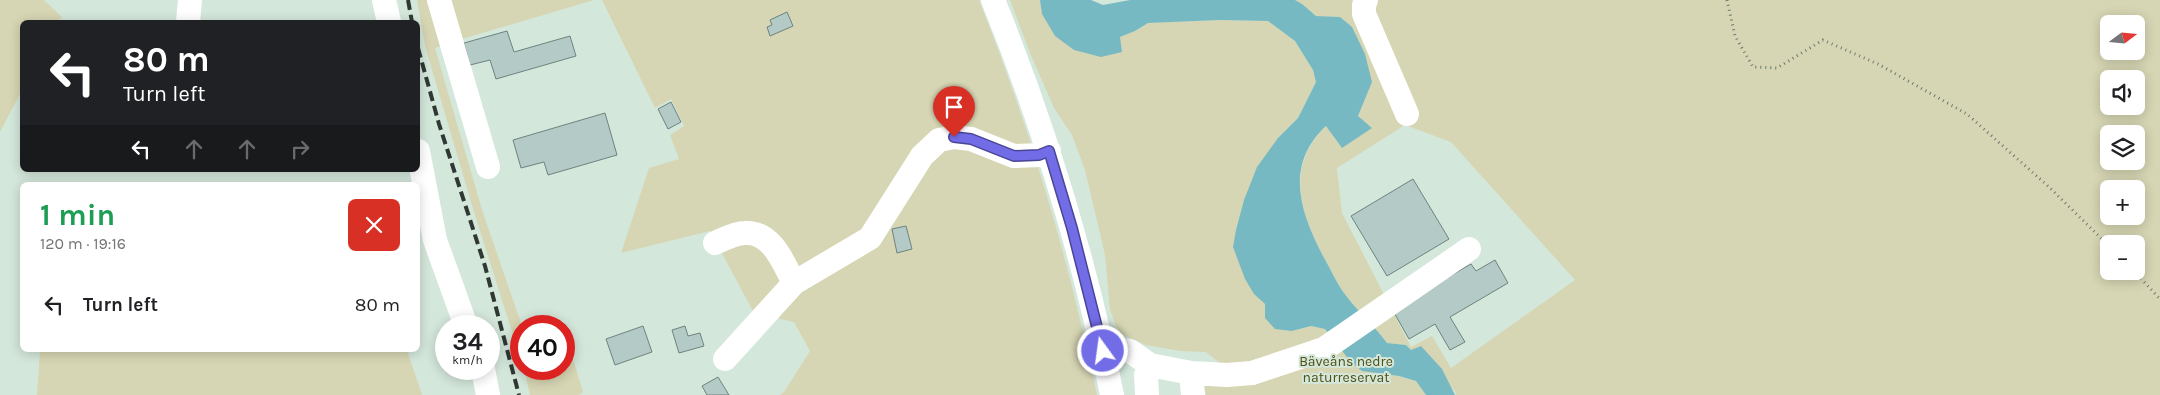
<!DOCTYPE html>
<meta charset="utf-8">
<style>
body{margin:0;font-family:Karla,sans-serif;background:#f2f2f2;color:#202124;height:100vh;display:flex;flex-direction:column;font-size:19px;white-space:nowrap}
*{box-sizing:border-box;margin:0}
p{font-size:16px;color:#757577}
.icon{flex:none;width:28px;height:28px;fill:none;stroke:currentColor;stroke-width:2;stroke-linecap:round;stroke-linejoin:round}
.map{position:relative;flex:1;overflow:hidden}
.side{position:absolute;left:20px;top:182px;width:400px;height:170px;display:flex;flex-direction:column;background:#fff;border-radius:8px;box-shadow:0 2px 12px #0003}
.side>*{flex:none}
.banner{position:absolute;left:20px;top:20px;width:400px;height:152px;border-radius:8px;box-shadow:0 2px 12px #0003;background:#202124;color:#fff;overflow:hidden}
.needle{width:32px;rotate:74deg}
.fabs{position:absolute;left:2100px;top:15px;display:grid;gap:10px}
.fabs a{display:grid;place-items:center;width:45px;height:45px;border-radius:8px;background:#fff;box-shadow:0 2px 12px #0003;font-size:25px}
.speed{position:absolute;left:435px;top:315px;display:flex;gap:10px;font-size:25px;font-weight:700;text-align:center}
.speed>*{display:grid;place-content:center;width:65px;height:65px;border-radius:50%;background:#fff;box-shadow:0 2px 12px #0003;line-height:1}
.speed small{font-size:12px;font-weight:400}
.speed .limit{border:8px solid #d22;background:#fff;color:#111}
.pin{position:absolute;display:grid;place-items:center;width:42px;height:42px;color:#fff;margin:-51px -21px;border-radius:50% 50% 50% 0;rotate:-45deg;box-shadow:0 0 5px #0007}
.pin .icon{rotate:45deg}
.me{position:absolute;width:55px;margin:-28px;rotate:346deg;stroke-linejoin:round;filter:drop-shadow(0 0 4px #0008)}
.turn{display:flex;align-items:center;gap:18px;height:105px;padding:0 20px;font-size:22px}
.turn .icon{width:65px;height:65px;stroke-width:2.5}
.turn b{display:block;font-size:35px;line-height:42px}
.lanes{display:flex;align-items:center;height:48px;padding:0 20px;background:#0003;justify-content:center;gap:25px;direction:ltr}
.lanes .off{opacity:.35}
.round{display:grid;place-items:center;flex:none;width:52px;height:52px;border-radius:8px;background:#f2f2f2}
.summary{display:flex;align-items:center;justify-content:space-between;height:85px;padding:0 20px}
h1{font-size:30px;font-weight:700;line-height:38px;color:#1e9e55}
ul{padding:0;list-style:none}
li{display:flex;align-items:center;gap:15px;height:75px;padding:0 20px}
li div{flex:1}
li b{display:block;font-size:19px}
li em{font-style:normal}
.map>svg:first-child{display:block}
.green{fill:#d6d6b4;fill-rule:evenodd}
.water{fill:#77b9c2}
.building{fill:#b3cac6;stroke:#6e837f}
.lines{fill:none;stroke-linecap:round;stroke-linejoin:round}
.path{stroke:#6d7971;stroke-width:3;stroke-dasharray:1 4;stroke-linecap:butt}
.minor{stroke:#fff;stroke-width:24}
.rail{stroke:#2f3832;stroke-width:4;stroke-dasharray:10 5;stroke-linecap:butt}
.route-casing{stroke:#4a4696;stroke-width:12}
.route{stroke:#726ce7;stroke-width:9}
.labels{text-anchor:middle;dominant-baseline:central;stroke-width:4;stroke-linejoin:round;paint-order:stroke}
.park-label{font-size:14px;fill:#514f14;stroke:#d4e7db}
</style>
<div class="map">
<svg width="2160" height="395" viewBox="0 0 2160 395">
<rect width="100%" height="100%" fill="#d4e7db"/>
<path class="green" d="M0,0H44L62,17L58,22H22V90L0,132Z
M417,0H430L440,46L435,48L483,213L522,326L521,360L474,212L425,46Z
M451,0H594L462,39Z
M602,0H979C1030,128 1069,260 1097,395H780L784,392L810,351L794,322L754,313L710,231L621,253L649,168L679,159L670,135L684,126L671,99L655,108Z
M1010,0H1040L1042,14L1120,37L1135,31L1148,23L1220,20L1268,21L1295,41L1313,70L1316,82L1298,118L1278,138L1233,247C1242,268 1248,288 1265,304V318L1292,331L1311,326L1325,329L1338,344L1393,375L1416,381L1426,395H1206L1204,384L1226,368L1206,352L1180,351L1146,345L1119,333L1110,310L1105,255L1085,170L1072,135L1054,108L1030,53Z
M1295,0H2160V395H1456L1455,391L1406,345L1387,343C1374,325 1357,311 1344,293C1336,282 1330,268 1323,256C1300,212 1285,166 1326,126L1372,128L1358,116L1372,82L1340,17L1316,16L1302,4ZM2109,24H2136V51H2109ZM2109,79H2136V106H2109ZM1405,125L1451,142L1575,280L1451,368L1432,336L1411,347L1342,213L1337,168ZM2109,134H2136V161H2109ZM2109,189H2136V216H2109ZM2109,244H2136V271H2109Z
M569,346L583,392L579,395H530L524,369H564V349Z
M40,350H407L422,395H37Z"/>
<path class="water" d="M1040,0H1091L1103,5L1130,0H1295L1302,4L1316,16L1340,17L1352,27L1365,54L1372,82L1358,116L1372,128L1342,148L1326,126C1284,165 1300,212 1323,256C1330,268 1336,282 1344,293C1357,311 1374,325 1387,343L1406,345L1411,350L1421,346L1442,369L1455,395H1426L1416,381L1399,376L1362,371L1350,361L1325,329L1311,326L1292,331L1275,329L1265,318V304L1254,294L1245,279L1233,247L1236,230L1244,200L1257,167L1278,138L1298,118L1316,82L1313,70L1295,41L1268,21L1220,20L1148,23L1135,31L1120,37L1122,52L1101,57L1074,50L1055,36L1042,14Z"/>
<path class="building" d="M787,12L793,26L770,36L767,27L772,25L770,20Z
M507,31L514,52L570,36L576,56L496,79L490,60L470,65L464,43Z
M671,102L681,122L668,129L658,109Z
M605,113L617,155L548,175L544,162L521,168L513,140Z
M1413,179L1449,239L1387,276L1351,216Z
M906,226L912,249L897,253L892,229Z
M1495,260L1508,283L1450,317L1465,342L1450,350L1435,324L1409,339L1392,309L1471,264L1476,271Z
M643,326L652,352L615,365L606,339Z
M685,326L688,336L700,333L704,346L679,353L672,330Z
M718,377L729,395H707L702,386Z"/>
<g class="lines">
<path class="path" d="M1727,0L1735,36L1753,67L1777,68L1823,40L1878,64L1967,114L2049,187L2109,246
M2134,271L2160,299"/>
<path class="minor" d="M384,0L389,22
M439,0L488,167
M993,0C1045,128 1085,260 1112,395
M1366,0L1364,5V14L1407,114
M188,22L190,0
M418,151L435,240L466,326
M715,243C724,239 735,233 745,233C772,231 784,264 794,283
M1103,351L1113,348L1130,351L1150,365L1191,373L1227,375L1252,373L1324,349L1469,249
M725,359L794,283L870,238L922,156L939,140L954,137L971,139L1014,156L1039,155L1049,151
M483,369L488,395
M1191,373L1193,395
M1147,395L1146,375L1150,365"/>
<path class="rail" d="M408,0L412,22
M418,48L439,124L485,266L519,395"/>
</g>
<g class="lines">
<defs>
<path id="route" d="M954,137L971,139L1014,156L1039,155L1049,151L1072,228L1103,351"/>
</defs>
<use href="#route" class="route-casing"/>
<use href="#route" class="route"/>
</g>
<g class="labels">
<g class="park-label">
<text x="1346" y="361">Bäveåns nedre<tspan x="1346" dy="16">naturreservat</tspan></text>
</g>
</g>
</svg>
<div class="fabs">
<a><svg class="needle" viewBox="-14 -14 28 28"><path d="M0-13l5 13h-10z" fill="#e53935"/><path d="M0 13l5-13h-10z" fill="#757577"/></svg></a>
<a><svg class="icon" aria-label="sound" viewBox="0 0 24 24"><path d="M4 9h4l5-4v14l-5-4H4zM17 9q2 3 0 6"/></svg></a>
<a><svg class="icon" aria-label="layers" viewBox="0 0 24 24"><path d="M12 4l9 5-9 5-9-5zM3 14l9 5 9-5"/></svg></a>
<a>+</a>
<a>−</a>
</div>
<div class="speed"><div>34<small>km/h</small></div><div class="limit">40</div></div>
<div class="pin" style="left:954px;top:137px;background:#d93025"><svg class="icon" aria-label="arrive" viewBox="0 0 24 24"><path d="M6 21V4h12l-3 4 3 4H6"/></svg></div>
<svg class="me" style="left:1103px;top:351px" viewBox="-20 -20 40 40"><circle r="17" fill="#726ce7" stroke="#fff" stroke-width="3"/><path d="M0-11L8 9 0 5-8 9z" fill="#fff"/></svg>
<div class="banner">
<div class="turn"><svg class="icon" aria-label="left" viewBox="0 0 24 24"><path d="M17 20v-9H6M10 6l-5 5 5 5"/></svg><div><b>80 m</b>Turn left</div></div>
<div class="lanes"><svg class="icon" aria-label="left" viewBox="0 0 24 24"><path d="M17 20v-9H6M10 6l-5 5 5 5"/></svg><svg class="icon off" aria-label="ahead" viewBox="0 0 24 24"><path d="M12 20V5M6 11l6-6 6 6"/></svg><svg class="icon off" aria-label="ahead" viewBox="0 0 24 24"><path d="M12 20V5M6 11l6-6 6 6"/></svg><svg class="icon off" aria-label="right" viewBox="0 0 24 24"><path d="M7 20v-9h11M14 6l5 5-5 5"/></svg></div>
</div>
<section class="side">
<div class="summary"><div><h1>1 min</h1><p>120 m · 19:16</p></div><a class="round" style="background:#d93025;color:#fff"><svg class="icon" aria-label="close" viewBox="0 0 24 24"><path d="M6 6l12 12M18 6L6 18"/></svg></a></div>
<ul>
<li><svg class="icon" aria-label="left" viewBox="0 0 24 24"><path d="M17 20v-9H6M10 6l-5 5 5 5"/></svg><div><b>Turn left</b></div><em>80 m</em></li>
</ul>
</section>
</div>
